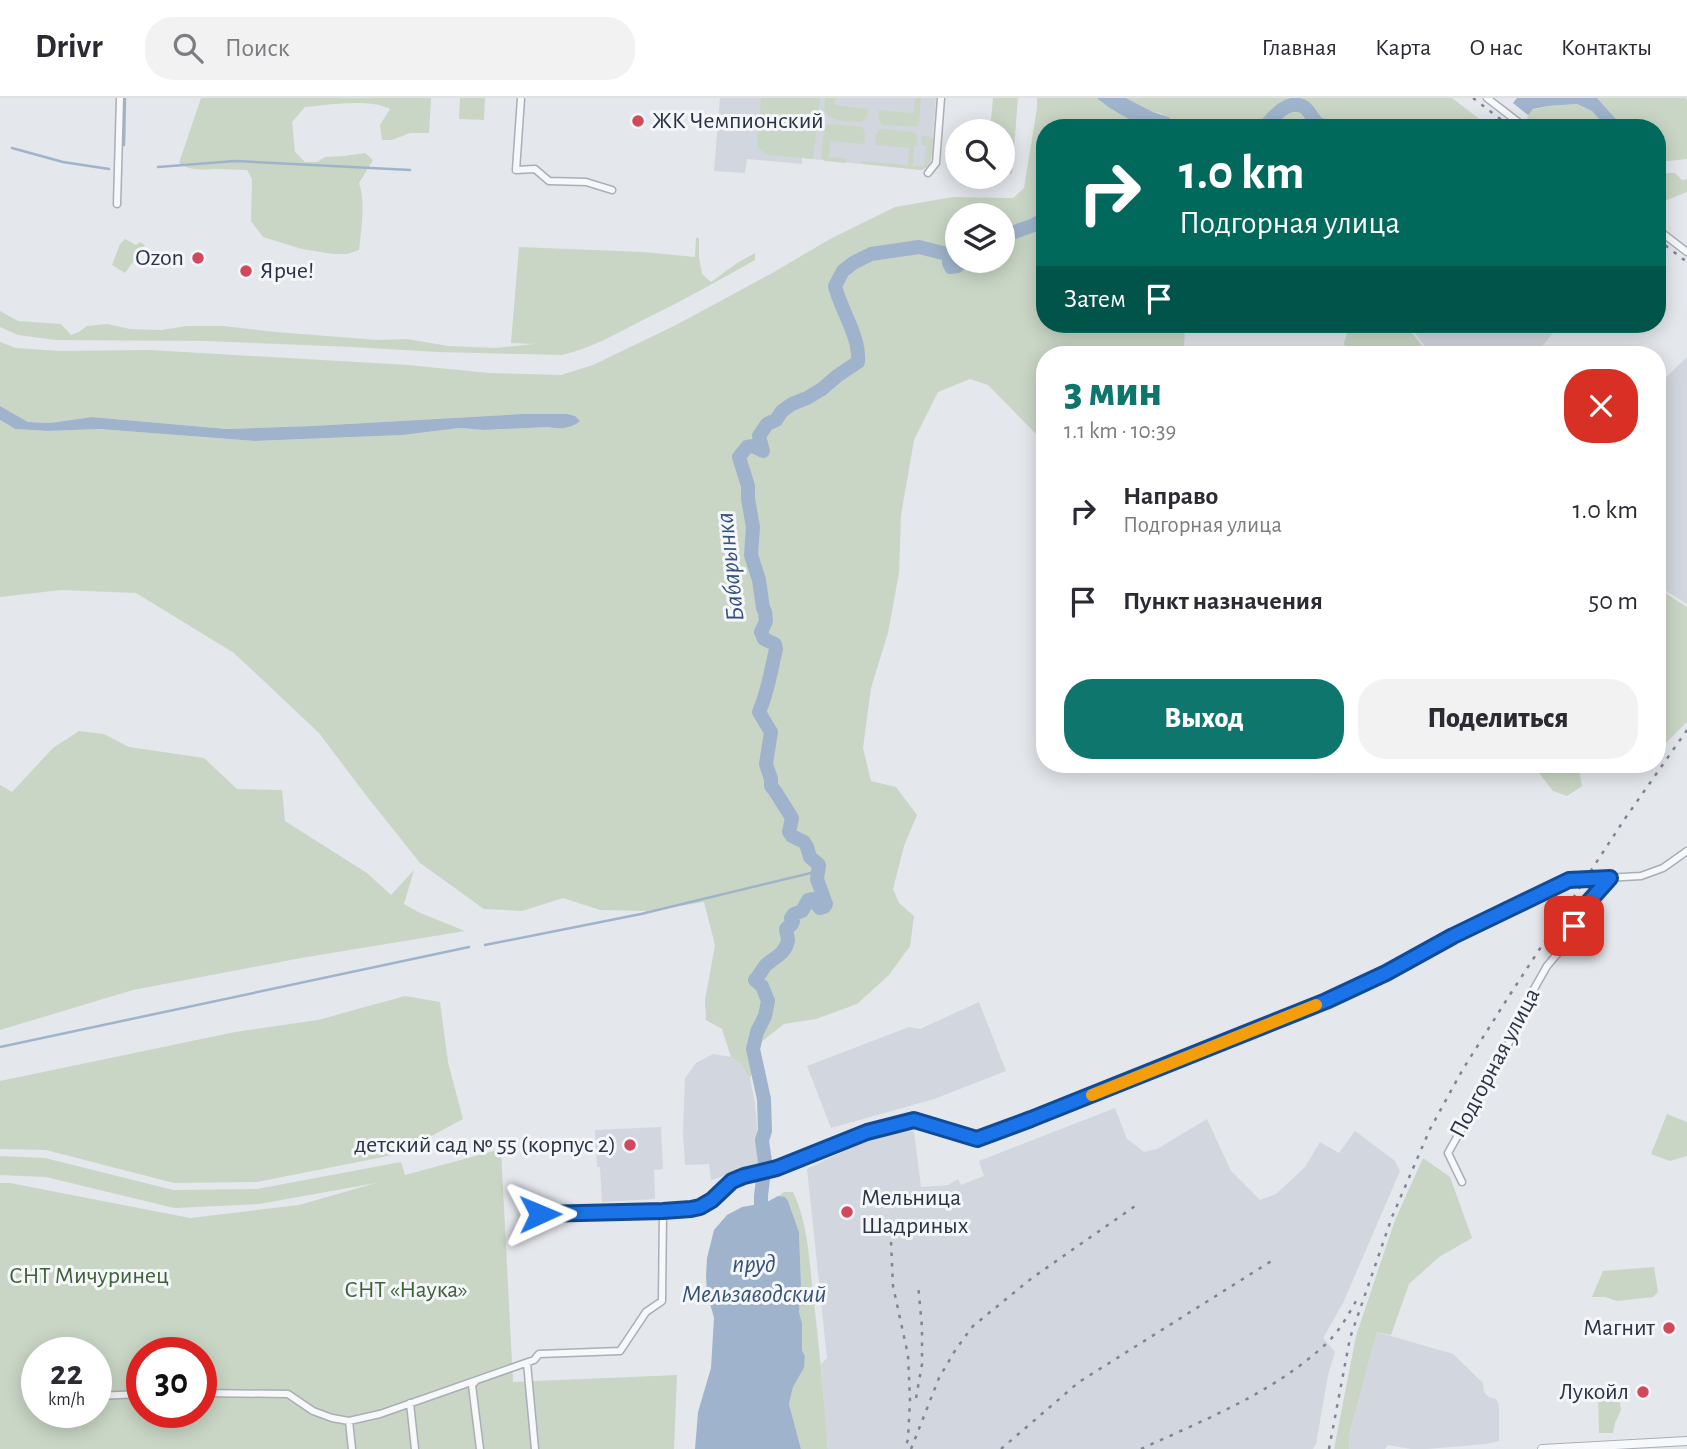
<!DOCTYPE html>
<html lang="ru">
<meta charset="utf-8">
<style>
body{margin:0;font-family:"Alegreya Sans",sans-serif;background:#f2f2f3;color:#2b2b33;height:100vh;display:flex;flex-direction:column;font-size:26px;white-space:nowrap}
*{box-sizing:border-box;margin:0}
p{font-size:23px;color:#7c7c81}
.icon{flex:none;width:38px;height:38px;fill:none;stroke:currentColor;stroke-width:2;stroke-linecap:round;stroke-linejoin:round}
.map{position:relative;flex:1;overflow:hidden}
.details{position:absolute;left:1036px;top:248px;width:630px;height:427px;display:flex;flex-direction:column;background:#fff;border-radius:28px;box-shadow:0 4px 18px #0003}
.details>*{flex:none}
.top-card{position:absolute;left:1036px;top:21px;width:630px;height:214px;border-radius:28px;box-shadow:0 4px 18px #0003;background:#00695c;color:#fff;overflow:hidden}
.tools{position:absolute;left:945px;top:21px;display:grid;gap:14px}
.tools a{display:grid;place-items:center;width:70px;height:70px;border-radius:50%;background:#fff;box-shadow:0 4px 18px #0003;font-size:35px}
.speed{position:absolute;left:21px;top:1239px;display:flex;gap:14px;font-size:35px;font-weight:700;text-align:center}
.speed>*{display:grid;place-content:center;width:91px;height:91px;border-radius:50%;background:#fff;box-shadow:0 4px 18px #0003;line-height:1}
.speed small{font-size:18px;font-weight:400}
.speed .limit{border:10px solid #d22;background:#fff;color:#111}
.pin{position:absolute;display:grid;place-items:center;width:60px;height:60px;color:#fff;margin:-30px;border-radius:14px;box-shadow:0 4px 10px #0006}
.me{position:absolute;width:77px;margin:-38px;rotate:89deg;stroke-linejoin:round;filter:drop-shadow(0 0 5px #0008)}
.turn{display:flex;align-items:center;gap:24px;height:147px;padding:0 28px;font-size:32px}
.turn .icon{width:91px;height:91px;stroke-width:2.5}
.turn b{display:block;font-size:49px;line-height:60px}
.then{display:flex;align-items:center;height:66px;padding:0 28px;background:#0003;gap:14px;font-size:26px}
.round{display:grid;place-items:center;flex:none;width:74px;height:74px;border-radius:28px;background:#f2f2f3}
.head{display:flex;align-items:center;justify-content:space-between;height:119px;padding:0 28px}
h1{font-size:42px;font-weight:800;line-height:52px;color:#0f766e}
.action{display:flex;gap:14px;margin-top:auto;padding:14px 28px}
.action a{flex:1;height:80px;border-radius:28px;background:#0f766e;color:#fff;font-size:28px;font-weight:800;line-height:80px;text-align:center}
.action a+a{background:#f2f2f3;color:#2b2b33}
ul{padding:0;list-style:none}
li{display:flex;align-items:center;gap:21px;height:91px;padding:0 28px}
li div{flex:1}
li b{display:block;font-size:26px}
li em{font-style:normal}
header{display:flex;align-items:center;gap:42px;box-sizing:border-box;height:98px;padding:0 35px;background:#fff;border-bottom:2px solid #e1e1e2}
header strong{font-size:33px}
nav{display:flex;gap:38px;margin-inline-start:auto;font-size:24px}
.search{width:490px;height:63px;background:#f2f2f3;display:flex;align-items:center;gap:18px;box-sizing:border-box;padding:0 24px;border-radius:28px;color:#7c7c81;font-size:26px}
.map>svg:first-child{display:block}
.built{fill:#d2d6de}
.green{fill:#c9d6c5;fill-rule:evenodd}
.water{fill:#9fb4cc}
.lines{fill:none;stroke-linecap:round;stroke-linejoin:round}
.stream{stroke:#9fb4cc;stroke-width:2.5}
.river{stroke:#9fb4cc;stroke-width:14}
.minor-casing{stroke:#a9aeb7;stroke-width:9}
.tertiary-casing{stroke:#a9aeb7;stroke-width:10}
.minor{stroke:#f7f8fa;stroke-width:6}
.tertiary{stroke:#f7f8fa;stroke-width:8}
.rail{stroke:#7d8696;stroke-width:2.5;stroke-dasharray:3.5 7;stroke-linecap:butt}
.route-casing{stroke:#114b97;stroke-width:18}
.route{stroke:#1a73e8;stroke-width:12}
.slow{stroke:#f59e0b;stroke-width:12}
.poi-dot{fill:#d1495b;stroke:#f4f6f9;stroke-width:2.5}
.labels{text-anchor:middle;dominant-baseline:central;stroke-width:6;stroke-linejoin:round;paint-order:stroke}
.poi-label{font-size:24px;fill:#2b3445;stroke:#f4f6f9;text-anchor:end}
.street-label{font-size:24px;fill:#2b3445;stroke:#f4f6f9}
.park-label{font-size:24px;fill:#3f6138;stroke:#f4f6f9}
.water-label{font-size:26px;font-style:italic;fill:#34527a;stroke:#f4f6f9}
</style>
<header>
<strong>Drivr</strong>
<div class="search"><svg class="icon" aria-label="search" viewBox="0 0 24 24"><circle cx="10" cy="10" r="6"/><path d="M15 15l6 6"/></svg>Поиск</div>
<nav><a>Главная</a><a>Карта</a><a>О нас</a><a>Контакты</a></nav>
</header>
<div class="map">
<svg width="1687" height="1351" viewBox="0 0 1687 1351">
<rect width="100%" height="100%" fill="#e4e7ec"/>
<path class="built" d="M720,0H936L931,64L928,69L922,72L802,60V66L747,61L745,75L714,73Z
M1408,226H1560L1535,257H1432Z
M1687,259V506L1657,487V288Z
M979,904L1006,973L934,1001L831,1030L807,968L909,929L920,931Z
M713,956L731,959L740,965L750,980L755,1005L760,1066L711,1082L709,1066L685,1067L683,1035L685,980L696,965Z
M1115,1010L1127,1041L1144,1054L1157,1051L1207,1021L1231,1073L1260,1102L1276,1096L1305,1069L1320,1044L1339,1055L1355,1033L1395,1063L1400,1073L1343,1205L1323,1240L1335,1254L1328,1277L1316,1346L1313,1351H828L821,1266L827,1260L807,1071L862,1044L892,1036L914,1033L921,1089L948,1087L958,1081L961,1087L984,1078L979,1063Z
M661,1029L663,1071L654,1072L655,1101L602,1104L600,1069H597L595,1032Z
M1377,1234L1453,1256L1483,1285L1484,1294L1489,1299L1496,1301L1499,1307V1343L1486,1346L1427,1351H1411L1388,1347L1385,1351H1349L1350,1334Z"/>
<path class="green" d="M201,0H431L429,35H410L392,42H382L380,27L390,11C370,0 327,7 305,9L292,24L295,54L305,64H317L325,59L344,58L365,55L373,62L359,85C366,106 361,131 359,152L347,156H333L302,151L263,139L251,123L252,81L247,72C237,72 227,71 218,71C203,71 192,74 179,65Z
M460,0H485L484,22L459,21Z
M761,0H820L813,61L767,57L758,50L757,44Z
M826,0H835L834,7L868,11L867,19L862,24C852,23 827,25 825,12C824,8 825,4 826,0Z
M915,0H921L919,24L916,29L883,27C877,23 878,18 879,12L913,15Z
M993,0H1018L1012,76L1003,75V33H990Z
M1037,0H1097C1112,14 1133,22 1152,30H1045V226H1182L1185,231L1184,248L1169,257H1045V339L1037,337L988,287L970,281L938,294L914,342L901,417L899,475L888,535L871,590L863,650L871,683L896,689L917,717L904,748L893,791L899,805L914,818L910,848L889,877L857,906L816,921L784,926L760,945L759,960L750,980L740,965L731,959L722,931L706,922L705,902L715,847L704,804L648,813L600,812L563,800L522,813L484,811L420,765L365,696L319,635L234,555L136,495L61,492L0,499V322L15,331L48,333L99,331L255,343L403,337L460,330L484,332L548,329L556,331L521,316L312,328L227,331L93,319L50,325L28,324L0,308V244L16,250L61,253L149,252L408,267L489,275L561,277L593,267L676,227L774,174L830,141L895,109L953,99L1013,100L1024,90L1037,10ZM957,117H1003V163H957Z
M1126,0H1452L1491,30H1183L1160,15L1153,14Z
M1597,0H1685L1687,2V61L1658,64L1657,30H1624Z
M1577,6L1592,13L1607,30H1536L1527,23L1528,17L1532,12L1548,8Z
M831,26L862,29C866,34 865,39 864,46L830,43L829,59L847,61L845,65L825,63L821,60L824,28Z
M882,31L913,34C919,37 918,42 917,47H914L913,68H924L926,48L921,47L922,39L925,37L933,41C932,53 934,65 922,72L863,66L862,63L908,67L909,50L875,47C875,40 875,34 882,31Z
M1668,75H1675L1682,82L1687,81V94L1667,102L1657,103V78Z
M696,140H699V159L702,176L711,184L737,165L755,155V162C718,183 680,204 641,223C615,236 590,251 562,257L438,254L352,249L206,243L56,242L18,237L0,229V213L18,223L61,226L71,237L79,234L87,228L107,226L130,231L161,232L187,228H223L276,234L378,242L407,241L448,248L495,250L534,246L511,245L519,149L643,154L695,159Z
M125,141L136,147L140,144L145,147L125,175L112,167L120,146Z
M1350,226H1405L1429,257H1347L1344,245Z
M1657,490L1687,509V624L1657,654Z
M79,633L104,636L129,649L204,660L237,691L282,692L285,723L367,775L391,797L414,772L404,806L418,814L465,833L301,860L133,892L0,932V687L12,694L53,650Z
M1533,667H1578L1582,688L1567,698L1553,693Z
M405,898L440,904L448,964L463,1021L398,1056L257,1084L174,1085L46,1052L0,1051V983L235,934L318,922Z
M1667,1016L1687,1024V1058L1670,1063L1651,1056Z
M501,1051L513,1284L677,1277L674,1351H0V1085H10L190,1120L299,1107L376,1085L259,1106L174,1110L46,1079L0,1077V1058L45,1060L173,1092L257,1091L401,1064L405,1077ZM37,1255H96V1314H37ZM142,1255H201V1314H142Z
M1423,1060L1450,1079L1472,1140L1439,1159L1409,1186L1391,1237L1377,1234L1350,1334L1349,1351H1334L1356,1238L1395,1122Z
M784,1094H793C808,1125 809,1161 813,1195C819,1247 824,1299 828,1351H801L789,1306L793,1289L804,1270L805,1258L802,1252V1225L799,1214L801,1186L799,1134L788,1103L779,1098Z
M1654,1169L1658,1194L1653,1199L1617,1203L1605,1199H1592L1603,1173Z
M1609,1284L1610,1290L1618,1289L1621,1312L1615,1325L1613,1335H1599L1598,1296Z"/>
<path class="water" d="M1097,0H1126L1153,14L1168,19L1183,30C1174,30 1163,31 1154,30C1139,28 1107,10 1097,0Z
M1517,0H1597L1624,30H1607L1592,13L1577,6L1548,8L1533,11L1528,17L1513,5Z
M0,308L28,324L50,325L92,319L227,331L312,328L521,316H567L575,318L580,323C572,330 559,332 548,329L484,332L460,330L403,337L255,343L99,331L48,333L15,331L0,322Z
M778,1098L785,1099L788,1103L799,1134L801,1186L799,1214L802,1225V1252L805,1258L804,1270L793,1289L789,1306L801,1351H695L698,1314L711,1270L714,1220L707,1194L706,1179L707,1160L714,1132L727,1117L742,1109L765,1105Z"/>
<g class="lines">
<path class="stream" d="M124,47L125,0
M12,50L63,64L109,71
M158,69L235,63L410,72
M485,847L641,816L819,773
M0,949L469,849"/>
<path class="river" d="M1264,30C1273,19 1288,0 1304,9C1310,13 1312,21 1318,26C1322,28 1330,28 1334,30
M1003,138L1034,127L1045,121
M761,1123V1098L765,1064L762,1042L765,1033L764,1001L753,951L757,934L765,918L768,903L762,888L755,882C760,877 761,873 765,868C773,860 786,856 788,842C788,838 786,834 786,831L792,826L793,823L791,820L794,816L802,813L808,802L812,801L820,810L824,809L826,806L817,781L819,767L810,759L807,749L804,744L792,738L789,734L792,720L775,693L771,688V681L766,666L771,634L759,614C768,594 771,572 776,551L775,546L764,541L761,534L766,523L765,514L763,510L759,482L751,457L753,429L748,401V388L739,359L747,349L753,348L763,353L759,338L767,326L776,322L782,313L792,306L807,300L822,291L837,278L858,264C860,238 841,213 835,188L843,173L853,165L871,156L919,149L947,156L949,160V165L951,169L957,168L963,163"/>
<defs>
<path id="minor" d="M521,0L516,72L535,71L549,83L586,84L612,92
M1487,0L1526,30
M928,75L936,65L941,0
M117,106L120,0
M1657,131L1687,154
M1462,1084L1448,1055L1506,952L1521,914L1547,868L1565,847L1584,809L1610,781
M540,1116L691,1111L706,1106L732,1083L744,1078L777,1070L867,1034L914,1022L977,1041L1031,1021L1326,903L1386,875L1453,838L1569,782L1641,778L1663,770L1687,753
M527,1265L535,1351
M475,1284L472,1287L480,1351
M201,1295L288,1296L313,1313L332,1320L349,1323L380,1316L534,1262L539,1256L620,1253L646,1214L662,1203L663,1113
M96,1298L142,1296
M31,1300L37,1299
M410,1305L415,1351
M349,1323L352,1351"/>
<path id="tertiary" d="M1542,1351L1687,1343"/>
</defs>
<use href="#minor" class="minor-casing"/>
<use href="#tertiary" class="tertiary-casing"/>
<use href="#minor" class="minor"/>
<use href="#tertiary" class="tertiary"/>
<path class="rail" d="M1473,0L1512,30
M1657,141L1687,164
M891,1144L893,1188L908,1257L910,1302L908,1341L906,1348
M916,1300L922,1266V1229L918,1186
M911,1351L939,1280L956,1251L973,1228L1032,1180L1138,1106
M1001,1351L1079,1284L1273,1162
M1141,1351C1206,1321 1276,1294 1329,1243C1339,1233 1349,1216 1356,1203
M1329,1351L1350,1240L1392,1119L1430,1031L1463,971L1509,898L1624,722L1687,632"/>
</g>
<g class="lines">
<defs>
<path id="route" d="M540,1116L663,1113L691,1111L700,1109L712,1102L732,1083L744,1078L777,1070L867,1034L914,1022L977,1041L1031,1021L1326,903L1386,875L1453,838L1569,782L1610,780L1584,809L1574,828"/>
</defs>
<use href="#route" class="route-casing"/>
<use href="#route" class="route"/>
<path class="slow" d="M1092,997L1316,907"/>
</g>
<g class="poi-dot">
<circle cx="638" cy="23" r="7"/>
<circle cx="198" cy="160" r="7"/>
<circle cx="246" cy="173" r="7"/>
<circle cx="630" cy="1047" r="7"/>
<circle cx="847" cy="1114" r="7"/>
<circle cx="1669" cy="1230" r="7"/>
<circle cx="1643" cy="1294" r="7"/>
</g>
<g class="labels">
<g class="poi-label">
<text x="652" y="23" text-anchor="start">ЖК Чемпионский</text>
<text x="184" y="160">Ozon</text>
<text x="260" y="173" text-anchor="start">Ярче!</text>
<text x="616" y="1047">детский сад № 55 (корпус 2)</text>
<text x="861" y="1100" text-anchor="start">Мельница<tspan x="861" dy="28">Шадриных</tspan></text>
<text x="1655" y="1230">Магнит</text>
<text x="1629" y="1294">Лукойл</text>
</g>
<g class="street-label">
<text transform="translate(1495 965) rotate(-62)">Подгорная улица</text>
</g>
<g class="park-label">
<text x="89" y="1178">СНТ Мичуринец</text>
<text x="406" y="1192">СНТ «Наука»</text>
</g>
<g class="water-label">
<text transform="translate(730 469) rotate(-96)">Бабарынка</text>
<text x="754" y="1166">пруд<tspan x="754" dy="30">Мельзаводский</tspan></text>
</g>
</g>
</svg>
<div class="tools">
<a><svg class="icon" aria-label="search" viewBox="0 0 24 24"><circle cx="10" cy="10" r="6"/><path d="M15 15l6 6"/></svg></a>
<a><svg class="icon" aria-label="layers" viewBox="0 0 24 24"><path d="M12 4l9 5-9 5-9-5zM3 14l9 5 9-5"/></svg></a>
</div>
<div class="speed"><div>22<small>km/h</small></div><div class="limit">30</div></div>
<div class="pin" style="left:1574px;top:828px;background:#d93025"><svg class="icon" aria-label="arrive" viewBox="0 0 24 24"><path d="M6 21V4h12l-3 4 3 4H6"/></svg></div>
<svg class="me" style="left:540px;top:1116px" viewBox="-20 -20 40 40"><path d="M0-17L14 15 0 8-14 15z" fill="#1a73e8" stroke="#fff" stroke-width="4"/></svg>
<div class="top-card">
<div class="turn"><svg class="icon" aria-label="right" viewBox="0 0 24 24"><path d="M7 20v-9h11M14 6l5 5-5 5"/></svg><div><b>1.0 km</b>Подгорная улица</div></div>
<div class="then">Затем<svg class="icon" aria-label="arrive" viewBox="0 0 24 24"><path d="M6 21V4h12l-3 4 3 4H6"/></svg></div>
</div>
<section class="details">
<div class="head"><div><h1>3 мин</h1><p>1.1 km · 10:39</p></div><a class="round" style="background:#d93025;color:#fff"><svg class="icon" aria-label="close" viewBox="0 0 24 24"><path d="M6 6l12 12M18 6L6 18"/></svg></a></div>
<ul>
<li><svg class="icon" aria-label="right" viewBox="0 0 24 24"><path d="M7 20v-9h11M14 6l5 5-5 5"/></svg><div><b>Направо</b><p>Подгорная улица</p></div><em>1.0 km</em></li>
<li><svg class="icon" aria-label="arrive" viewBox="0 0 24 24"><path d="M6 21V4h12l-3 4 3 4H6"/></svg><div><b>Пункт назначения</b></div><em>50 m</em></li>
</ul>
<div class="action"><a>Выход</a><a>Поделиться</a></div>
</section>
</div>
